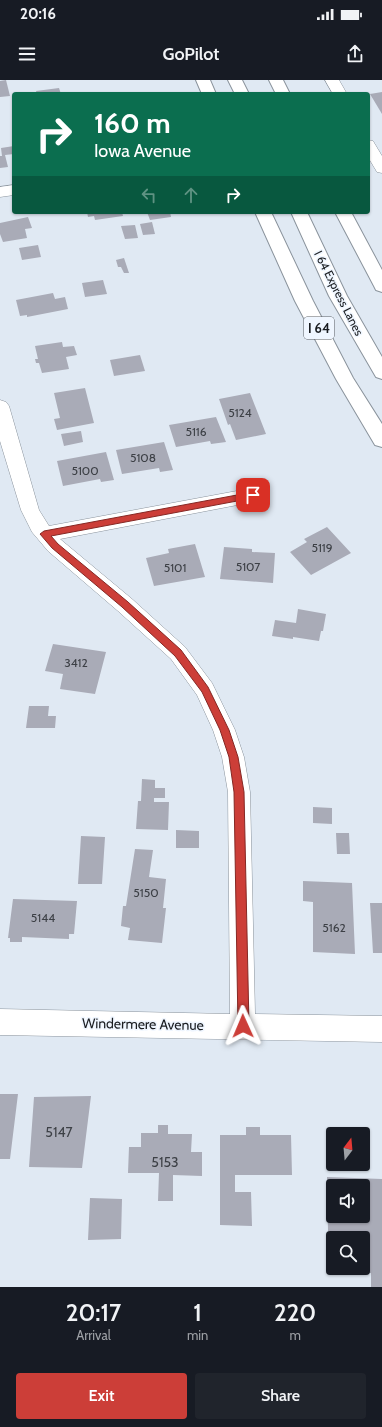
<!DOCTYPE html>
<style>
body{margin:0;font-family:Cabin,sans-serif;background:#20242c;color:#f1f3f6;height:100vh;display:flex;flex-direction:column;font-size:15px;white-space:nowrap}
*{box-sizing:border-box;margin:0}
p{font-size:13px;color:#9ea1a6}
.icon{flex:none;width:22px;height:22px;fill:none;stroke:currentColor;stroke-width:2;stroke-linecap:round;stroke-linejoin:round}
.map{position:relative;height:1207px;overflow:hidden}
.side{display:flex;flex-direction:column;background:#171b24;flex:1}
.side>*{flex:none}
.hud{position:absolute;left:12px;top:12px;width:358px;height:122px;border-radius:4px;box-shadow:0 1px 3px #0004;background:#0b6e4f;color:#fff;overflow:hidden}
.needle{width:26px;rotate:16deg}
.tools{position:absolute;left:326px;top:1047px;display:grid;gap:8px}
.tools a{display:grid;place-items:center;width:44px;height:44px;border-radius:4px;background:#171b24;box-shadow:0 1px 3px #0004;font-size:20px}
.pin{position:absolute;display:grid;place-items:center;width:34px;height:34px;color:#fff;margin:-17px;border-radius:8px;box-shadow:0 2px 6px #0006}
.me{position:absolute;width:44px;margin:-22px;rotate:359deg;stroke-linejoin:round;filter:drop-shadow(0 0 3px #0008)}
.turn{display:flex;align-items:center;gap:14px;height:84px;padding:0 16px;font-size:18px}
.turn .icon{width:52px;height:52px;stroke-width:2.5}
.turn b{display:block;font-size:28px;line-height:34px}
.lanes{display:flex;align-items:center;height:38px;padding:0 16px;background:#0003;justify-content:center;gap:20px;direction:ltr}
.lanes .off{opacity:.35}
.eta{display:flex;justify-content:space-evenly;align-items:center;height:68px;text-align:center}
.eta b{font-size:24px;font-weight:600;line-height:28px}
.action{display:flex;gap:8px;margin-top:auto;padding:8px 16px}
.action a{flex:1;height:46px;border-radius:4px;background:#cc3e38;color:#fff;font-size:16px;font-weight:600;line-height:46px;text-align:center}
.action a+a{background:#20242c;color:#f1f3f6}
.status{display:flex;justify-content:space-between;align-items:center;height:28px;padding:0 20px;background:#171b24;direction:ltr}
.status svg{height:11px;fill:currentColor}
header{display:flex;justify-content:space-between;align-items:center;height:52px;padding:0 16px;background:#171b24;font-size:18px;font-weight:600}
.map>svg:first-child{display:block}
.building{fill:#a9abb7;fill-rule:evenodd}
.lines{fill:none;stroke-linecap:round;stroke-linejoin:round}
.street-casing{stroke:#8a939c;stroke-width:1}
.highway-casing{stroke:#8a939c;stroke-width:2}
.street{fill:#fff;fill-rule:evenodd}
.highway{fill:#fff;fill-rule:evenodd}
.route{fill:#cc3e38;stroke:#852824}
.labels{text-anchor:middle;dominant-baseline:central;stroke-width:3;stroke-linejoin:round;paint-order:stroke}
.far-street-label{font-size:12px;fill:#191c20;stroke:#eff6ff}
.number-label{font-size:12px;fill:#3d4046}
.shield{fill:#eff6ff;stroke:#595d63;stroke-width:1}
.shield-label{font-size:13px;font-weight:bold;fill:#191c20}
.street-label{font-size:14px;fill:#191c20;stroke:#eff6ff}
.near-number-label{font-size:14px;fill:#3d4046}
</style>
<div class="status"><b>20:16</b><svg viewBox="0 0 49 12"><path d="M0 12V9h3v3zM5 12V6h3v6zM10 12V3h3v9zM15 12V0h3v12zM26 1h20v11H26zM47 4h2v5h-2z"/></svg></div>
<header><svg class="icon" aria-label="menu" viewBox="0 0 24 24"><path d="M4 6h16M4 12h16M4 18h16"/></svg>GoPilot<svg class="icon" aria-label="share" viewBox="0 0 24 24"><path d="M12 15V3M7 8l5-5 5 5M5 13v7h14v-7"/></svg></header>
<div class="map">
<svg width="382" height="1207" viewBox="0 0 382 1207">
<rect width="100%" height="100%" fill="#e0e9f3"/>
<path class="building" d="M6,0L10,16L0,17V1Z
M59,8L61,14H37L36,11Z
M382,12V34L370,14Z
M14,66V74L5,75L8,87L0,88V76H2L1,68Z
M87,132H122L123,136L95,140L94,136L88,137Z
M147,132H170L171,137L150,140Z
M28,137L32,148L25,149L27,158L3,162L0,154V143Z
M152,142L155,154L143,155L140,144Z
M135,145L138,158L125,159L121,146Z
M38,165L41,177L22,180L19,168Z
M124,178L129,193H124L121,187H118L116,180Z
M103,200L107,214L85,217L82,203Z
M53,213L55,219L65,217L68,229L27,237V235L20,236L16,220Z
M62,262L63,267L74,266L77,275L66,277L69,289L42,293L39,283H36L35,279H38L35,266Z
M140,275L145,291L114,296L110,280Z
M85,308L94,343L57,350L54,339L60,338L54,313Z
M250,313L266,354L236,360L230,344L228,345L219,319Z
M216,337L226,362L211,364L210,361L176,367L169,345Z
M81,351L83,362L64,366L61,354Z
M164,362L173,390L160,392L159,388L122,394L116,370Z
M106,372L114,400L101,402L100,399L63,406L57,381Z
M327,447L351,473L311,495L290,472L307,462L304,459Z
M195,464L205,497L154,506L146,478L169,473L168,469Z
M224,467L252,469V472L275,473L273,503L220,499Z
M298,529L326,534L323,551H321L319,561L293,557V559L272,556L275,540L296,543Z
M53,564L106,572L95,614L60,609L63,594L45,591Z
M29,626H49L48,636H56L55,648H26Z
M142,699L155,700V708H165V718H154V722H169L168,750L136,749L138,721H141Z
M313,727L332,728V744L313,743Z
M176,750L199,751V768H176Z
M336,753H349L350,774H337Z
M81,756L105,757L102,804H78Z
M135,769L153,770L149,797L166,799L163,828H166L162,863L128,860L130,848L121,846L123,826H126Z
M303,801L352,803L355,874L313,872V822L303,821Z
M13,819L77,821L74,854H69V859L22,857V862H10V858H8Z
M370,823H382V873H373Z
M0,1014H18L10,1079H0Z
M91,1016L82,1088L29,1087L34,1017Z
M158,1045H168V1054H192L191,1072H202V1096L173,1095V1121H158L159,1093H128L129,1067H141V1053H158Z
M246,1047H260V1055H291L292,1095H235V1112H251L252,1146L220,1145V1055H246Z
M327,1097L382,1099V1207H371V1193H351V1188H363L364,1153L328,1151ZM333,1106H363V1136H333Z
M90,1118L122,1119L121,1159L88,1160Z"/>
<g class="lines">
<defs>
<path id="street" d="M325,0H339L347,14H333Z
M368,60L373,61L382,76V93L377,92L368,77Z
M14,105V115L0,117V107Z
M0,320L6,322L9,326L39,430L49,446L253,408L260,410L262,415L260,420L253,422L60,459L132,519L185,567L212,603L235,650L244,677L250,712L255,934L382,936V962L0,955V929L230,934L228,712L222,677L213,650L197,615L171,579L118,531L48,471L32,452L21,430L0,361Z"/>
<path id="highway" d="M196,0H210L216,14H202Z
M228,0H242L249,14H235Z
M269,0H283L290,14H276Z
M255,132H271L313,221L353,298L382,344V367L375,365L336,299L295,221Z
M291,132H307L347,216L382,277V299L376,297L329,216Z
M335,132H351L382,190V212L376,210L374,206Z"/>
</defs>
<use href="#street" class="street-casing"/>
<use href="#highway" class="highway-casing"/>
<use href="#street" class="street"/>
<use href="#highway" class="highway"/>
</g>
<path class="route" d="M253,412L257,415L253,418L51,456L58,464L128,522L181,570L208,607L229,650L238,677L244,712L249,946L247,950L243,951L239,950L238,946L234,712L229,677L220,650L202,612L175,576L122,527L52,468L40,454L44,451Z"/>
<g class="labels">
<g class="far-street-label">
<text transform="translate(339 213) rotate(63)">I 64 Express Lanes</text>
</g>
<g class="number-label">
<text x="240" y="332">5124</text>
<text x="196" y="351">5116</text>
<text x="143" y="377">5108</text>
<text x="85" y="390">5100</text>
<text x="322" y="467">5119</text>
<text x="248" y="486">5107</text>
<text x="175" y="487">5101</text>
<text x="76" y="582">3412</text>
<text x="146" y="812">5150</text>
<text x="43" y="837">5144</text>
<text x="334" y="847">5162</text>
</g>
<rect class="shield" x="304" y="237" width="30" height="22" rx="3"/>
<g class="shield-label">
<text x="319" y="248">I 64</text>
</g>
<g class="street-label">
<text transform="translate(143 944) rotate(1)">Windermere Avenue</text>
</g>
<g class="near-number-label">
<text x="59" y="1052">5147</text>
<text x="165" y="1082">5153</text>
</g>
</g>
</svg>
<div class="tools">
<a><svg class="needle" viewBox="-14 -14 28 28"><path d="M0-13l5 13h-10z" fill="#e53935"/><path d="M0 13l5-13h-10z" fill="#9ea1a6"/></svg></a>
<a><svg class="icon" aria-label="sound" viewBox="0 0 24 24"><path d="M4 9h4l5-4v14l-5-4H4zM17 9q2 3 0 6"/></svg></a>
<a><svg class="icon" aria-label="search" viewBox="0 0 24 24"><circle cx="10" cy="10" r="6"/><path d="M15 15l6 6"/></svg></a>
</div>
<div class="pin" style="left:253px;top:415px;background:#d93025"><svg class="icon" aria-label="arrive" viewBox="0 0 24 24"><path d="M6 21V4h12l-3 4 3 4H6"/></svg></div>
<svg class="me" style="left:243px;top:946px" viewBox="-20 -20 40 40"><path d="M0-17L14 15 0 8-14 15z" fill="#cc3e38" stroke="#fff" stroke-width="4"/></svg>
<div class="hud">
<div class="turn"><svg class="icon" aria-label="right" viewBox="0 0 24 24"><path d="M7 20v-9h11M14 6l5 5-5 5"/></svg><div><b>160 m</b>Iowa Avenue</div></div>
<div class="lanes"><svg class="icon off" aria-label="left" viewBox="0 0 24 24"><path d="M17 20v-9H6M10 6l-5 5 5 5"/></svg><svg class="icon off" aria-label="ahead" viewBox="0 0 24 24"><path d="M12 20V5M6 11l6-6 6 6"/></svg><svg class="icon" aria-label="right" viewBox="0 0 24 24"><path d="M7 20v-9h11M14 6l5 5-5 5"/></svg></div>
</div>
</div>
<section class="side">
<div class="eta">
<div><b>20:17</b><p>Arrival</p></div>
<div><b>1</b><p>min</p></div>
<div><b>220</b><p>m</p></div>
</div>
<div class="action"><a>Exit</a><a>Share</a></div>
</section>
